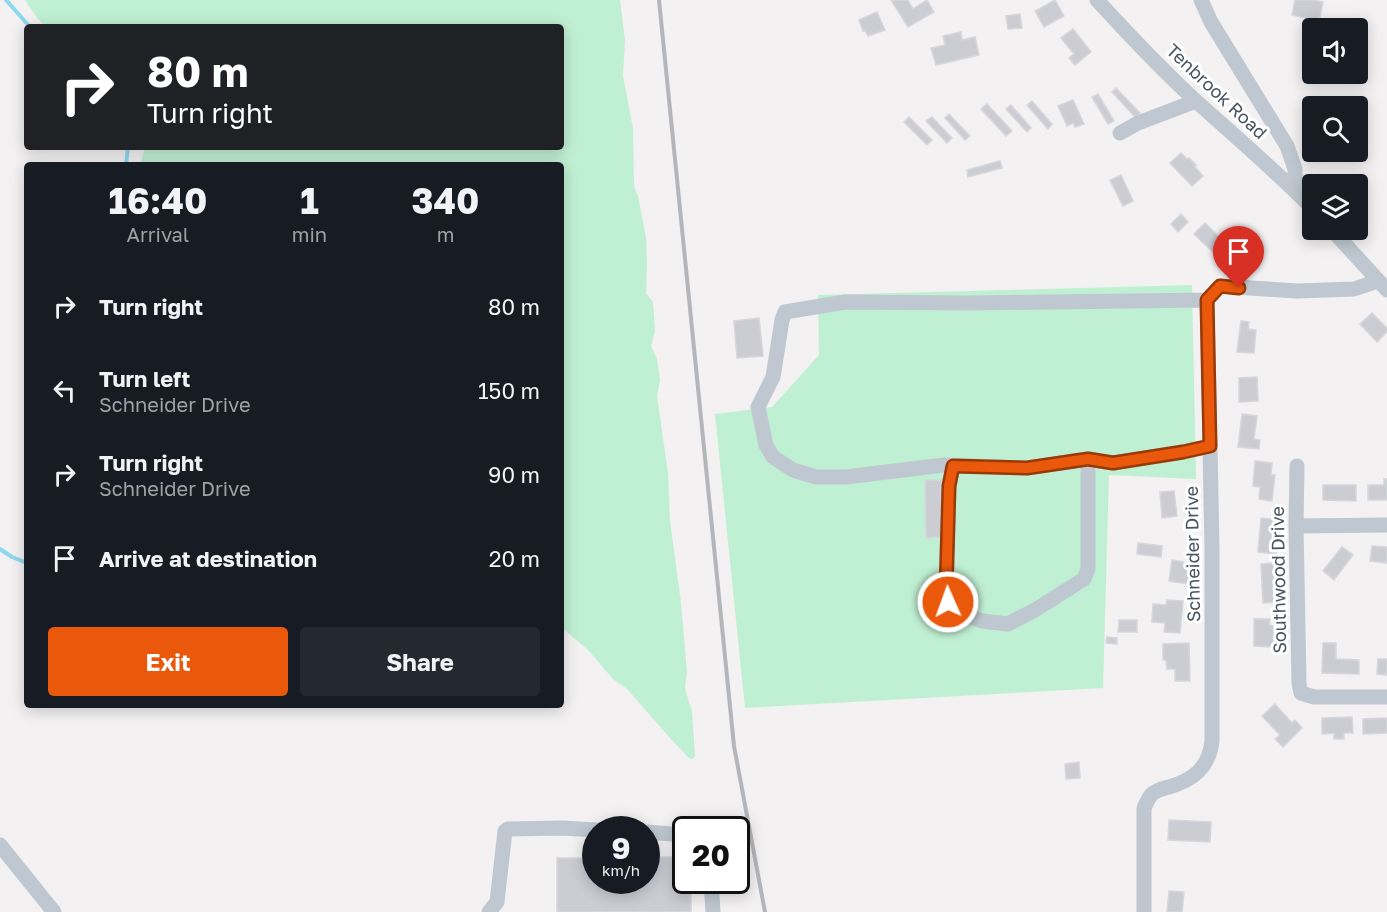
<!DOCTYPE html>
<style>
body{margin:0;font-family:"Golos Text",sans-serif;background:#242831;color:#f1f3f6;height:100vh;display:flex;flex-direction:column;font-size:22px;white-space:nowrap}
*{box-sizing:border-box;margin:0}
p{font-size:20px;color:#9ea1a6}
.icon{flex:none;width:33px;height:33px;fill:none;stroke:currentColor;stroke-width:2;stroke-linecap:round;stroke-linejoin:round}
.map{position:relative;flex:1;overflow:hidden}
.details{position:absolute;left:24px;top:162px;width:540px;height:546px;display:flex;flex-direction:column;background:#171b24;border-radius:6px;box-shadow:0 3px 15px #0003}
.details>*{flex:none}
.guide{position:absolute;left:24px;top:24px;width:540px;height:126px;border-radius:6px;box-shadow:0 3px 15px #0003;background:#202124;color:#fff;overflow:hidden}
.tools{position:absolute;left:1302px;top:18px;display:grid;gap:12px}
.tools a{display:grid;place-items:center;width:66px;height:66px;border-radius:6px;background:#171b24;box-shadow:0 3px 15px #0003;font-size:30px}
.speed{position:absolute;left:582px;top:816px;display:flex;gap:12px;font-size:30px;font-weight:700;text-align:center}
.speed>*{display:grid;place-content:center;width:78px;height:78px;border-radius:50%;background:#171b24;box-shadow:0 3px 15px #0003;line-height:1}
.speed small{font-size:15px;font-weight:400}
.speed .limit{border:3px solid #111;border-radius:9px;background:#fff;color:#111}
.pin{position:absolute;display:grid;place-items:center;width:51px;height:51px;color:#fff;margin:-62px -26px;border-radius:50% 50% 50% 0;rotate:-45deg;box-shadow:0 0 6px #0007}
.pin .icon{rotate:45deg}
.me{position:absolute;width:66px;margin:-33px;rotate:358deg;stroke-linejoin:round;filter:drop-shadow(0 0 4px #0008)}
.turn{display:flex;align-items:center;gap:21px;height:126px;padding:0 24px;font-size:27px}
.turn .icon{width:78px;height:78px;stroke-width:2.5}
.turn b{display:block;font-size:42px;line-height:51px}
.eta{display:flex;justify-content:space-evenly;align-items:center;height:102px;text-align:center}
.eta b{font-size:36px;font-weight:700;line-height:42px}
.primary-button{display:flex;gap:12px;margin-top:auto;padding:12px 24px}
.primary-button a{flex:1;height:69px;border-radius:6px;background:#ea580c;color:#fff;font-size:24px;font-weight:700;line-height:69px;text-align:center}
.primary-button a+a{background:#242831;color:#f1f3f6}
ul{padding:0;list-style:none}
li{display:flex;align-items:center;gap:18px;height:84px;padding:0 24px}
li div{flex:1}
li b{display:block;font-size:22px}
li em{font-style:normal}
.map>svg:first-child{display:block}
.green{fill:#c0f0d3}
.lines{fill:none;stroke-linecap:round;stroke-linejoin:round}
.stream{stroke:#8dd8ed;stroke-width:4}
.building{fill:#cbcdd3;stroke:#d5d7dc;stroke-width:1.5}
.minor{stroke:#bfc8d0;stroke-width:15}
.rail{stroke:#b3b6bb;stroke-width:4}
.route-casing{stroke:#983908;stroke-width:15}
.route{stroke:#ea580c;stroke-width:10}
.labels{text-anchor:middle;dominant-baseline:central;stroke-width:6;stroke-linejoin:round;paint-order:stroke}
.street-label{font-size:18px;fill:#48545f;stroke:#fff}
</style>
<div class="map">
<svg width="1387" height="912" viewBox="0 0 1387 912">
<rect width="100%" height="100%" fill="#f3f1f1"/>
<path class="green" d="M25,0H620L625,41L623,76L633,128L634,187L638,196L646,238L647,261L646,293L653,302L655,331L651,346L657,359L660,380L657,396L668,473L670,521L681,603L687,672L685,687L689,703L692,710L695,757L692,759L689,758L671,739L627,689L613,679L589,651L561,627V165H140L145,147H561V27H46L38,19Z
M1192,285L1196,479L1109,475L1103,688L745,708L715,414L772,407L819,355L818,295Z"/>
<g class="lines">
<path class="stream" d="M6,0L30,27
M126,165L128,147
M0,549L12,557L27,563"/>
</g>
<path class="building" d="M891,0H908L913,9L927,0L934,12L908,27Z
M1055,0L1064,16L1044,27L1035,11Z
M1295,0H1313L1323,2L1319,21L1292,15Z
M877,12L885,30L868,36L865,30L863,31L859,20Z
M1020,14L1022,28L1008,29L1006,16Z
M1073,29L1091,52L1075,65L1069,58L1074,54L1061,38Z
M961,32L962,40L975,37L979,55L936,65L931,48L945,45L943,36Z
M1116,88L1140,113L1135,117L1112,92Z
M1098,94L1114,121L1108,124L1092,97Z
M1073,100L1084,124L1075,127L1073,123L1067,126L1058,106Z
M1032,101L1052,124L1048,129L1027,105Z
M987,104L1012,131L1006,136L981,109Z
M1011,105L1031,128L1027,132L1006,109Z
M949,114L970,136L965,140L945,118Z
M909,117L932,140L927,145L904,122Z
M932,117L952,138L947,143L926,121Z
M1181,153L1187,159L1189,158L1196,165L1195,167L1203,176L1192,186L1170,163Z
M1000,161L1002,168L968,177L967,170Z
M1121,175L1133,201L1123,206L1110,180Z
M1181,214L1188,222L1178,232L1171,224Z
M1205,223L1226,244L1215,254L1194,234Z
M1372,313L1387,328V332L1377,342L1360,324Z
M759,318L763,356L737,358L734,321Z
M1241,321L1249,322L1248,329L1256,330L1254,353L1237,352Z
M1257,377L1258,401L1239,402V378Z
M1242,414L1257,416L1254,439L1260,440L1259,449L1238,447Z
M1255,461L1272,463L1271,475H1275L1272,501L1259,499L1260,487L1253,486Z
M1384,479H1387V500H1368V485H1384Z
M925,480H941L942,537L926,538Z
M1323,485H1356V501L1323,500Z
M1174,491L1177,516L1162,518L1160,492Z
M1261,518L1279,520L1276,554L1258,552Z
M1138,543L1162,546L1161,557L1137,554Z
M1372,546L1387,547V563L1370,561Z
M1342,547L1353,555L1334,580L1323,571Z
M1172,560L1183,562V566L1190,568L1188,584L1169,581Z
M1276,563L1279,602L1263,603L1261,564Z
M1167,600L1183,601L1180,633L1164,632L1165,623L1152,622L1153,604L1166,605Z
M1254,619H1270L1269,625L1274,626V647L1254,646Z
M1119,620H1137V632H1118Z
M1107,637L1117,638V644L1106,643Z
M1189,643L1190,681H1175V669H1167L1166,660H1163V644Z
M1323,643H1336V659L1359,660V674L1322,673Z
M1378,659H1387V675L1377,674Z
M1275,704L1292,723L1295,720L1302,728L1283,747L1275,739L1280,735L1262,716Z
M1352,717L1353,733H1344V739H1334V733L1322,734V718Z
M1387,718V733L1363,734V719Z
M1079,762L1080,778L1066,779L1065,764Z
M1169,820L1211,822L1210,842L1168,840Z
M646,857H686V880H691V912H557V858H596V880H646Z
M1169,891L1184,892L1182,912H1167Z"/>
<g class="lines">
<path class="minor" d="M1097,0C1129,35 1162,70 1197,102C1236,137 1276,171 1312,208
M1201,0L1211,22L1287,146L1295,169V191
M1120,133L1138,123L1196,101
M1332,230L1387,290
M1207,300L968,303L845,302L785,312L782,320L773,377L758,407L766,445L773,457L793,470L816,477H846L944,465L1027,468L1088,459L1113,463L1183,452L1210,446
M953,466L949,487L946,593L948,602L955,611L982,621L1008,624L1035,610L1084,579L1088,569V459
M1297,466L1296,526L1299,683L1301,693L1314,697H1387
M1296,526L1387,525
M646,832L686,835
M0,845L54,912
M711,880L713,912
M489,912L497,902L505,831L508,829L562,828L596,830
M1144,912V808C1146,804 1148,799 1151,795C1156,790 1162,789 1169,787C1193,780 1209,768 1212,741V548L1207,300L1220,286L1297,291L1354,289L1378,281"/>
<path class="rail" d="M659,0L734,746L765,912"/>
</g>
<g class="lines">
<defs>
<path id="route" d="M948,602L946,593L949,486L953,466L1027,468L1088,459L1113,463L1183,452L1210,446L1207,300L1220,286L1239,288"/>
</defs>
<use href="#route" class="route-casing"/>
<use href="#route" class="route"/>
</g>
<g class="labels">
<g class="street-label">
<text transform="translate(1217 91) rotate(43)">Tenbrook Road</text>
<text transform="translate(1192 554) rotate(-91)">Schneider Drive</text>
<text transform="translate(1278 580) rotate(-91)">Southwood Drive</text>
</g>
</g>
</svg>
<div class="tools">
<a><svg class="icon" aria-label="sound" viewBox="0 0 24 24"><path d="M4 9h4l5-4v14l-5-4H4zM17 9q2 3 0 6"/></svg></a>
<a><svg class="icon" aria-label="search" viewBox="0 0 24 24"><circle cx="10" cy="10" r="6"/><path d="M15 15l6 6"/></svg></a>
<a><svg class="icon" aria-label="layers" viewBox="0 0 24 24"><path d="M12 4l9 5-9 5-9-5zM3 14l9 5 9-5"/></svg></a>
</div>
<div class="speed"><div>9<small>km/h</small></div><div class="limit">20</div></div>
<div class="pin" style="left:1239px;top:288px;background:#d93025"><svg class="icon" aria-label="arrive" viewBox="0 0 24 24"><path d="M6 21V4h12l-3 4 3 4H6"/></svg></div>
<svg class="me" style="left:948px;top:602px" viewBox="-20 -20 40 40"><circle r="17" fill="#ea580c" stroke="#fff" stroke-width="3"/><path d="M0-11L8 9 0 5-8 9z" fill="#fff"/></svg>
<div class="guide">
<div class="turn"><svg class="icon" aria-label="right" viewBox="0 0 24 24"><path d="M7 20v-9h11M14 6l5 5-5 5"/></svg><div><b>80 m</b>Turn right</div></div>
</div>
<section class="details">
<div class="eta">
<div><b>16:40</b><p>Arrival</p></div>
<div><b>1</b><p>min</p></div>
<div><b>340</b><p>m</p></div>
</div>
<ul>
<li><svg class="icon" aria-label="right" viewBox="0 0 24 24"><path d="M7 20v-9h11M14 6l5 5-5 5"/></svg><div><b>Turn right</b></div><em>80 m</em></li>
<li><svg class="icon" aria-label="left" viewBox="0 0 24 24"><path d="M17 20v-9H6M10 6l-5 5 5 5"/></svg><div><b>Turn left</b><p>Schneider Drive</p></div><em>150 m</em></li>
<li><svg class="icon" aria-label="right" viewBox="0 0 24 24"><path d="M7 20v-9h11M14 6l5 5-5 5"/></svg><div><b>Turn right</b><p>Schneider Drive</p></div><em>90 m</em></li>
<li><svg class="icon" aria-label="arrive" viewBox="0 0 24 24"><path d="M6 21V4h12l-3 4 3 4H6"/></svg><div><b>Arrive at destination</b></div><em>20 m</em></li>
</ul>
<div class="primary-button"><a>Exit</a><a>Share</a></div>
</section>
</div>
